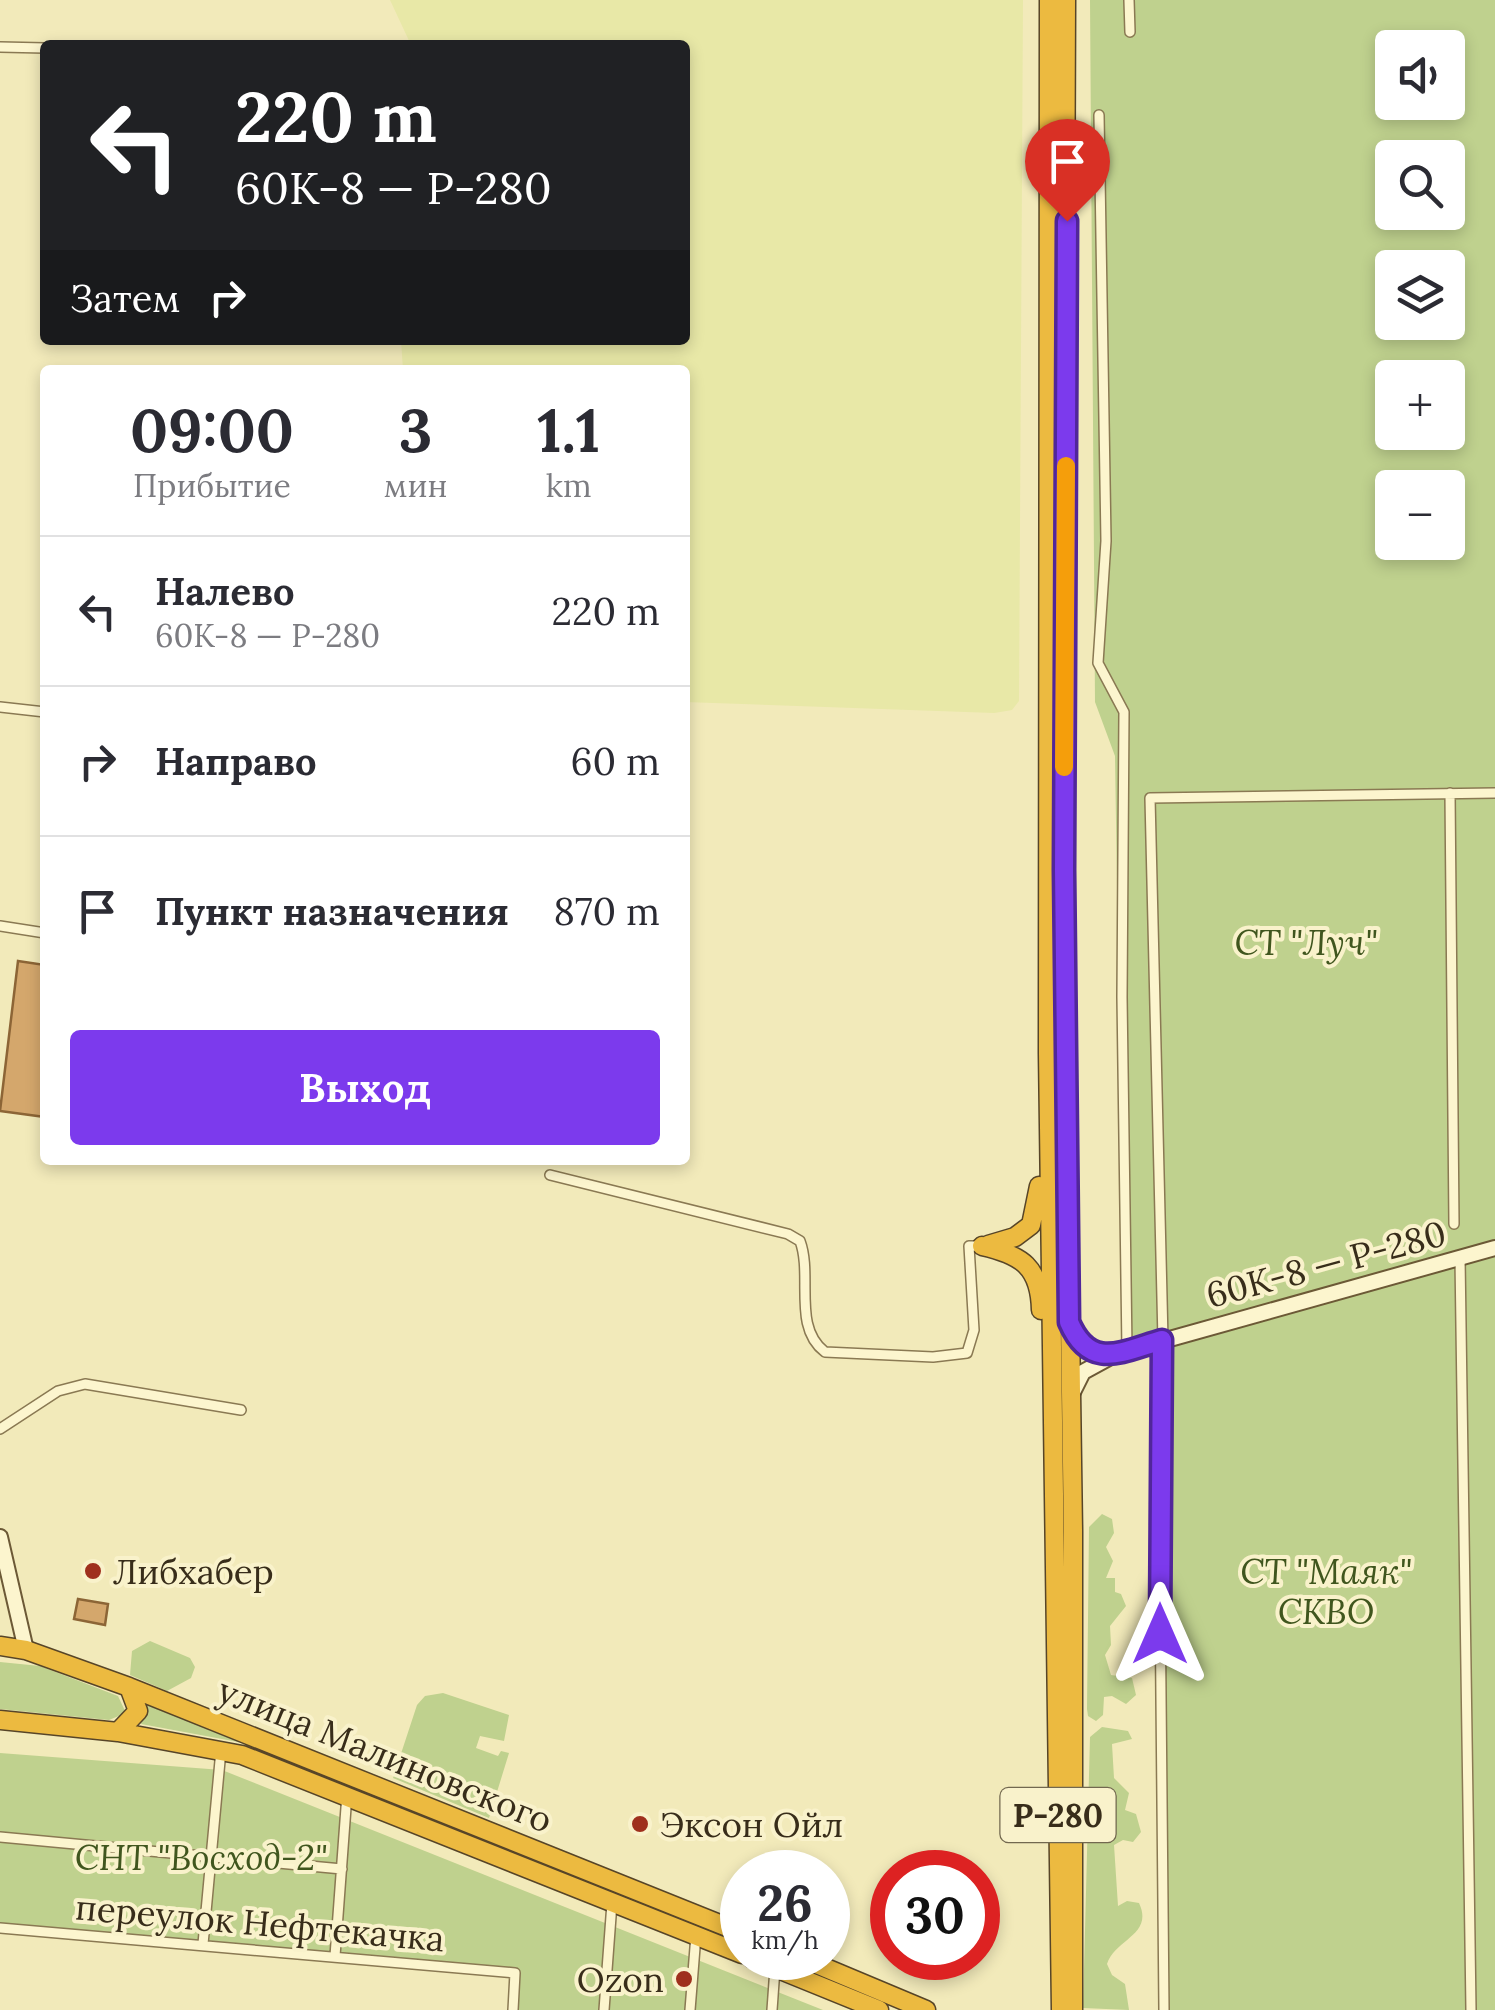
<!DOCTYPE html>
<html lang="ru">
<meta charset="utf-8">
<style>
body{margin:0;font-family:Lora,serif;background:#f7f7f7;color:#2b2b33;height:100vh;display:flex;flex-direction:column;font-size:38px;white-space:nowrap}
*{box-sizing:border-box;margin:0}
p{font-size:32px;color:#7c7c81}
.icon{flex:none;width:55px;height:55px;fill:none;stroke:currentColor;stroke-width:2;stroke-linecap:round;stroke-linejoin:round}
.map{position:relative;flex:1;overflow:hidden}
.drawer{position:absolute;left:40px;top:365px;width:650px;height:800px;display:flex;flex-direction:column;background:#fff;border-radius:10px;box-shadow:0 5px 15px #0003}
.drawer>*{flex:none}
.banner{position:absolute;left:40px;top:40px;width:650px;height:305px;border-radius:10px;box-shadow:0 5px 15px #0003;background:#202124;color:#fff;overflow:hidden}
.tools{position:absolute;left:1375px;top:30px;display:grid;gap:20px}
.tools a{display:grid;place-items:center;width:90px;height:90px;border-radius:10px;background:#fff;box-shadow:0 5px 15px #0003;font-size:50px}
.speed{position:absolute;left:720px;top:1850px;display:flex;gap:20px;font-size:50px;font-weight:700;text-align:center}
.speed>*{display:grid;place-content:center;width:130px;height:130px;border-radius:50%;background:#fff;box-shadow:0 5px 15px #0003;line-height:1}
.speed small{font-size:25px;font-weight:400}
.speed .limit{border:15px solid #d22;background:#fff;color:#111}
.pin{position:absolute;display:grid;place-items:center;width:85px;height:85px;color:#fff;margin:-102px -42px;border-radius:50% 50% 50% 0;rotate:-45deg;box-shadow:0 0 10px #0007}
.pin .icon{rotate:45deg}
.me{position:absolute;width:110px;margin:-55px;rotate:0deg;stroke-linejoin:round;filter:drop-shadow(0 0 8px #0008)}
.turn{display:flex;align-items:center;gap:35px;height:210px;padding:0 30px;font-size:45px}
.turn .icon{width:130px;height:130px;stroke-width:2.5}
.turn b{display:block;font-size:70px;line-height:85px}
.then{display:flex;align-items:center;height:95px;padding:0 30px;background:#0003;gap:20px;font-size:38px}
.eta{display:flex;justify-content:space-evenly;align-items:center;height:170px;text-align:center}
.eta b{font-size:60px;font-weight:700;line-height:70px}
.cta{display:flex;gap:20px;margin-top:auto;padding:20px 30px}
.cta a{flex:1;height:115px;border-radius:10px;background:#7c3aed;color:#fff;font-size:40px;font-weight:700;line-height:115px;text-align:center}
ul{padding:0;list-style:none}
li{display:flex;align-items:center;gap:30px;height:150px;padding:0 30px;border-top:2px solid #e1e1e2}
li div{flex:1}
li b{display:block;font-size:38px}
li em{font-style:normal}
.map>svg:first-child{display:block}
.farmland{fill:#e8e8a7}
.green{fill:#bfd18e;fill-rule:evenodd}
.building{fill:#d4a76c;stroke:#8c6536;stroke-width:2.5}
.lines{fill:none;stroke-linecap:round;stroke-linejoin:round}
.street-casing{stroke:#8a7953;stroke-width:12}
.secondary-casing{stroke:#6c5936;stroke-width:18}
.highway-casing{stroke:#574528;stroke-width:21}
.street{stroke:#fcf5ce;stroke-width:9}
.secondary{stroke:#fcf5ce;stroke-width:14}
.highway{stroke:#ecba40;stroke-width:18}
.route-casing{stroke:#51269a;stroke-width:25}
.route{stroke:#7c3aed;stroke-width:18}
.slow{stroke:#f59e0b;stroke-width:18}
.poi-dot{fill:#9f301d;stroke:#f9f2cb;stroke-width:4}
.labels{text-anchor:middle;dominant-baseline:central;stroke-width:8;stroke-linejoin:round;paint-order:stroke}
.shield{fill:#f9f2cb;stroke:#72684f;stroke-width:2.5}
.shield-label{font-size:32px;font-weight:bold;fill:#382d1a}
.park-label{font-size:35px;font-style:italic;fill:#40561e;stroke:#f9f2cb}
.street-label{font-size:35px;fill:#382d1a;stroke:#f9f2cb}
.poi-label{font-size:35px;fill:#382d1a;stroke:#f9f2cb;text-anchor:start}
</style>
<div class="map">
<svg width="1495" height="2010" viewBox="0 0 1495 2010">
<rect width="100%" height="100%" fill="#f2eaba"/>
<path class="farmland" d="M390,0H1023L1019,701L1012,710L994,713L685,702V370H403L401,340H685V45H411Z"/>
<path class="green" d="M1090,0H1495V1241L1124,1346L1115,756L1095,702ZM1392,48H1448V102H1392ZM1392,158H1448V212H1392ZM1392,268H1448V322H1392ZM1392,378H1448V432H1392ZM1392,488H1448V542H1392Z
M1495,1253V2010H1163L1155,1348Z
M1102,1514L1112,1519L1114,1533L1106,1547L1113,1561L1106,1578H1115V1592L1121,1594L1126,1606L1110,1626L1111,1645L1105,1655L1111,1675L1132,1678L1136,1695L1126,1704L1112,1696L1104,1697L1103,1715L1096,1721L1088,1716L1087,1709L1089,1527Z
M150,1641L190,1658L195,1667L191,1678L167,1691L130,1675L132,1651Z
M0,1662L40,1666L118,1696L126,1713L109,1720L0,1709Z
M443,1693L509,1715L504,1741L480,1736L476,1748L498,1756L501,1751L509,1753L489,1818L393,1778L417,1705L425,1696Z
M146,1702L249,1744L141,1724Z
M1102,1727L1128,1731L1132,1739L1112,1744L1114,1778L1129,1793L1125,1810L1136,1814L1141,1832L1133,1842L1123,1840L1114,1845L1118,1906L1127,1901L1139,1903C1154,1935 1115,1939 1107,1964L1112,1975L1125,1984L1129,2010L1083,2008L1090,1737Z
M0,1753L222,1770L823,2010H510L512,1976L0,1929Z"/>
<path class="building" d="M18,961L45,965V1117L0,1111Z
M78,1599L108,1604L105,1625L74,1619Z"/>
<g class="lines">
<defs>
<path id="street" d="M1129,0L1130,32
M0,47L45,48
M1099,115L1106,541L1098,663L1124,712L1122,997L1127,1350
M0,707L45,712
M1450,793L1454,1224
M0,926L45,933
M550,1175L788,1234L800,1241C813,1276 792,1327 825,1352L933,1357L967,1353L974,1330L969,1246H982
M1460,1258L1471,2010
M0,1429L58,1391L85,1384L241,1410
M0,1837L342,1869
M0,1928L515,1973L513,2010
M203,1944L221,1750
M335,1956L347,1794
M604,2010L612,1903
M690,2010L696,1935
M772,2010L775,1968
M1164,2010L1159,1488L1163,1340L1150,798L1495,793"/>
<path id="secondary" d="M1071,1326L1083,1347L1110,1354
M1073,1392L1083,1372L1116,1354L1495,1248
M0,1537L26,1650"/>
<path id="highway" d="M1049,0L1048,1053L1061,2010
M1066,0L1063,833L1073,1531V2010
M988,1245L1015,1237L1031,1225L1039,1186
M982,1246C1022,1255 1040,1267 1041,1310
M0,1646L26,1650L129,1687L742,1933
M0,1720L118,1732L242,1755L742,1954
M118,1732L138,1711L129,1687
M751,1958L879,2010
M802,1958L926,2010"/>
</defs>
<use href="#street" class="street-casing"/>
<use href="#secondary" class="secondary-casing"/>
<use href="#highway" class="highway-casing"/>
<use href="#street" class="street"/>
<use href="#secondary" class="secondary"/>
<use href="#highway" class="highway"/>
</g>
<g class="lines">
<defs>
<path id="route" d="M1067,221L1064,870L1069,1322C1090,1371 1121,1352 1162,1340L1160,1634"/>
</defs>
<use href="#route" class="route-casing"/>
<use href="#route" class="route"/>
<path class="slow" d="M1064,767L1066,466"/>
</g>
<g class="poi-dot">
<circle cx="93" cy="1571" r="10"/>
<circle cx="640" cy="1824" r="10"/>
<circle cx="684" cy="1979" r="10"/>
</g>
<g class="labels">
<rect class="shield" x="1000.5" y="1788" width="115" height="54" rx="8"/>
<g class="shield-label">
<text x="1058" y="1815">Р-280</text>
</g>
<g class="park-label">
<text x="1306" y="942">СТ "Луч"</text>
<text x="1326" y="1571">СТ "Маяк"<tspan x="1326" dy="40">СКВО</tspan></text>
<text x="201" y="1857">СНТ "Восход-2"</text>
</g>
<g class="street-label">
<text transform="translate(1326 1264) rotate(-15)">60К-8 — Р-280</text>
<text transform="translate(385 1755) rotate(22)">улица Малиновского</text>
<text transform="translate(260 1923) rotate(5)">переулок Нефтекачка</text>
</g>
<g class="poi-label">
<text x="113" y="1571">Либхабер</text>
<text x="660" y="1824">Эксон Ойл</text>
<text x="664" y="1979" text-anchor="end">Ozon</text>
</g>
</g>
</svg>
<div class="tools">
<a><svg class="icon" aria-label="sound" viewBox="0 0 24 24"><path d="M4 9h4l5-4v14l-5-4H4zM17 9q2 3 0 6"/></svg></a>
<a><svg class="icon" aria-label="search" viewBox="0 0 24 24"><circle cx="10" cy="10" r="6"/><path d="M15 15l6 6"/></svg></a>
<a><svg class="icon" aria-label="layers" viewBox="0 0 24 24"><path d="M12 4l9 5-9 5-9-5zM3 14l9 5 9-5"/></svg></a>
<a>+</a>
<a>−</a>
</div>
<div class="speed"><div>26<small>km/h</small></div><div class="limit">30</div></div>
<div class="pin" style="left:1067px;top:221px;background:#d93025"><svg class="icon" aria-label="arrive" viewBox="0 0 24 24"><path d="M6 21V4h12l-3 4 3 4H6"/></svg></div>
<svg class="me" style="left:1160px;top:1634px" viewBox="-20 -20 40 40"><path d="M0-17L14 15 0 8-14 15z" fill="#7c3aed" stroke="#fff" stroke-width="4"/></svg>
<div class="banner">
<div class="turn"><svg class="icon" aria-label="left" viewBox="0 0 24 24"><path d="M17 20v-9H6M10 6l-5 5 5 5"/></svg><div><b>220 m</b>60К-8 — Р-280</div></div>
<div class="then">Затем<svg class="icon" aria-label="right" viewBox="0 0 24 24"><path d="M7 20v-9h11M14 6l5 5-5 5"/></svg></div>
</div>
<section class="drawer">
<div class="eta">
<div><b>09:00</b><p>Прибытие</p></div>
<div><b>3</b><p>мин</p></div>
<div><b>1.1</b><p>km</p></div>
</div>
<ul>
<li><svg class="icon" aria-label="left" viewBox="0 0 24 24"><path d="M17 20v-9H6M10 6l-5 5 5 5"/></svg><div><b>Налево</b><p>60К-8 — Р-280</p></div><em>220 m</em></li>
<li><svg class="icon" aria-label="right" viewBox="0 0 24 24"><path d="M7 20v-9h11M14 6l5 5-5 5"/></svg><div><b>Направо</b></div><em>60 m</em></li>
<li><svg class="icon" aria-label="arrive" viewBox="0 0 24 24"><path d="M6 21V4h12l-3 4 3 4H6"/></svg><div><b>Пункт назначения</b></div><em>870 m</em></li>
</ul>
<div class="cta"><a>Выход</a></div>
</section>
</div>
